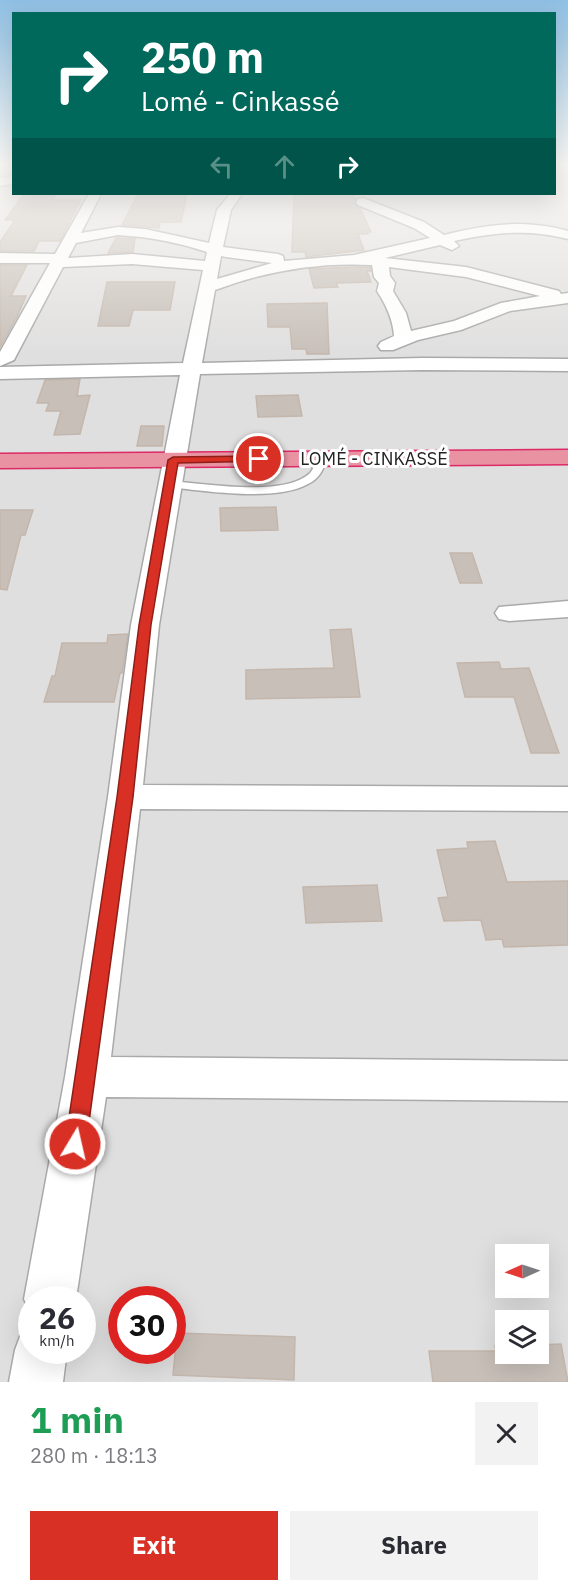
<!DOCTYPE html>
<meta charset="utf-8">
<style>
body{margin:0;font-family:"IBM Plex Sans",sans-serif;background:#f2f2f3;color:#2b2b33;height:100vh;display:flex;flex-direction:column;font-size:22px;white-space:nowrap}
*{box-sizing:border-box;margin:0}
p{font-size:20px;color:#7c7c81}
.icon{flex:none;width:33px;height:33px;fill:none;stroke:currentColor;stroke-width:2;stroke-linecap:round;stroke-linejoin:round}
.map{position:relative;height:1382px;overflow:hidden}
.details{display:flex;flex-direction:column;background:#fff;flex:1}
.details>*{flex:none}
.hud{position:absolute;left:12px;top:12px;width:544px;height:183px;border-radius:0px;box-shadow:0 6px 24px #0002;background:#00695c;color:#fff;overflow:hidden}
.needle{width:39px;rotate:267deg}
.controls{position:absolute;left:495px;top:1244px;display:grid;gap:12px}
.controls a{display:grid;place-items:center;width:54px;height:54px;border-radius:0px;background:#fff;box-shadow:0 6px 24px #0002;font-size:30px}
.speed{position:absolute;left:18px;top:1286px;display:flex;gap:12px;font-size:30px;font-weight:700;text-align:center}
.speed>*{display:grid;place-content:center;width:78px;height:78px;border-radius:50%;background:#fff;box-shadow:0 6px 24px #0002;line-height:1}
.speed small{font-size:15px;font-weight:400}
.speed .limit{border:9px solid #d22;background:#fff;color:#111}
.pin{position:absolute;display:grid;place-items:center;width:51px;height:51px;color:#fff;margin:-26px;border:3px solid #fff;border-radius:50%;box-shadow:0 2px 6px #0007}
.me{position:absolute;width:66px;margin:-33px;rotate:9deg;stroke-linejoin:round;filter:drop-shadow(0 0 4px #0008)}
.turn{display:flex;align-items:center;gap:21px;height:126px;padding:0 30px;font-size:27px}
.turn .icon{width:78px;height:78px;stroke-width:2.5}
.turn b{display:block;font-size:42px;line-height:51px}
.lanes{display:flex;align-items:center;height:57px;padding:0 30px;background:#0003;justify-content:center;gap:30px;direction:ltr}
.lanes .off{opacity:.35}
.round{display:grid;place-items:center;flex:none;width:63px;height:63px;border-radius:0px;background:#f2f2f3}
.headline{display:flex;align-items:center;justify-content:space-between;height:102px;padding:0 30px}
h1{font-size:36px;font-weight:800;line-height:45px;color:#1e9e55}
.primary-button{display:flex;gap:12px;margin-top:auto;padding:12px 30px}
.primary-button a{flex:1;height:69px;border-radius:0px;background:#d93025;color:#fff;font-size:24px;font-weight:800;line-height:69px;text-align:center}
.primary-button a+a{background:#f2f2f3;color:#2b2b33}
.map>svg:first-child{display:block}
.residential{fill:#e0dfdf;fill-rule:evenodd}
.building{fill:#c7bfb8;stroke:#c4b6ab;stroke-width:1.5}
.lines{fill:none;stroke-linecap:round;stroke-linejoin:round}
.lane-casing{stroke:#a9a9a9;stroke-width:3}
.street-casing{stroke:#a9a9a9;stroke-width:3}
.highway-casing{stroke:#dc2a67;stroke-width:3}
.lane{fill:#fff;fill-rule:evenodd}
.street{fill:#fff;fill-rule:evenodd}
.highway{fill:#e892a2;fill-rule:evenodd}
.route{fill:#d93025;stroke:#8d1f18;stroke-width:1.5}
.labels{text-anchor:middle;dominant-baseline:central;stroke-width:6;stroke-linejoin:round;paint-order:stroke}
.far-street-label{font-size:18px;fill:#222;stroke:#fff}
</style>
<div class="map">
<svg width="568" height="1382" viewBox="0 0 568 1382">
<rect width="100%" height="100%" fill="#f2efe9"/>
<path class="residential" d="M0,163H13L14,194H555V163H568V1382H0ZM506,1254H538V1287H506ZM32,1299H82V1350H32ZM122,1299H172V1350H122ZM506,1320H538V1353H506Z"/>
<path class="building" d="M24,194H56L53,200H81L60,241H39L34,251H0V242L15,220H5Z
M138,194H187L181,222H160L159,228L122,225Z
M353,194L356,199L354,203L360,208L371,232H367L368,234H358L364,250L306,257L305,252H292L294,195Z
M116,238L135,239L133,252L108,253Z
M0,265H27L11,296H26L17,317L0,347Z
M352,267H370L371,271H367L371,282L336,283L338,287L314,288L309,269Z
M107,282H175L170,310H133L129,326H98Z
M327,303L329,354H307L306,349H292L290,327H268L267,304Z
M80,379L77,396L90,395L80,434L54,435L61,411H46L49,403H37L45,380Z
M298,395L302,416L258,417L256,396Z
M141,426H164L162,446H137Z
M276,507L278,530L221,531L220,508Z
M0,510H33L25,535H21L7,590L0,589Z
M450,553H472L482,583H460Z
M351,629L360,697L246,699V670L334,668L330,630Z
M128,634L122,673H120L114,702H44L52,676H55L62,643H107L108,635Z
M499,662L501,669L529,668L559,753H531L514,697H465L457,663Z
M495,841L507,882L568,881V945L504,947L502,939L486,940L481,920L444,921L438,898L448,897L437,850L468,848L467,842Z
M377,885L382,921L306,923L303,887Z
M177,1333L295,1337L294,1380L173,1375Z
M561,1344L568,1382H433L429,1351H496L495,1346H506V1353H538V1345Z"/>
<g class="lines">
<defs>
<path id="lane" d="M322,456L327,459C323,470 319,479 308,484C276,502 205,491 169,487L163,484L169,481C203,483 284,498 310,473C314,469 315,462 318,457Z"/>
<path id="street" d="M14,176V184L0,186V178Z
M89,194H101L81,233L118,227L145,229L209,243L217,210L230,194H242L231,210L223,247L278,254L283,256L284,261L354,255L430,238L414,228L358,205L356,202L358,199L363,198L424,222L444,235C487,224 525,219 568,231V239C528,229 494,232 454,241L459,246L452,250L440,245L385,258L466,267L559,291L561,294L568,293V303L510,311L461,330L418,340L393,350H381L378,346L381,342L394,336C393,319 386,305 377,291L379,283L374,277L372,265C317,262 266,271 215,290L202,363L422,358L568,359V371L422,370L200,374L159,625L143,785L568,787V811L140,809L111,1057L568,1061V1101L106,1097L76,1299H32V1316L24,1299L65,1077L108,797L131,625L180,375L0,379V367L183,363L203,270L132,264L63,267L16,356L14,360L0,366V352L50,263H0V253L55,254ZM118,235C148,237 178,242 207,252L205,261L132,254L68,258L76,243ZM221,256L226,257L272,263L217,279ZM389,267L466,277L540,296L501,303L454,321L411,331L406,313L393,291L395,283L390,276Z
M568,601V617L509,621L499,619L495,613L499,607Z
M32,1328V1350H67L63,1382H9L15,1350L22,1331Z"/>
<path id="highway" d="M568,450V464L0,468V454Z"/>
</defs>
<use href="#lane" class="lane-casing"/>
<use href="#street" class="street-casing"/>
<use href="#highway" class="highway-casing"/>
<use href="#lane" class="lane"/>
<use href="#street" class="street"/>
<use href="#highway" class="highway"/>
</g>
<linearGradient id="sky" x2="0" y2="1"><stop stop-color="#8fc0e4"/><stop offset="0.46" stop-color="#f9f8f5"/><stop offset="1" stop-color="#f9f8f5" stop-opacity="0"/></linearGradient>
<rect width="568" height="357" fill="url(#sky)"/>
<path class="route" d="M259,456L264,459L262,461L178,463L151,625L133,797L86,1144L83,1151L75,1154L68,1151L65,1144L117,797L139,625L168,460L173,457Z"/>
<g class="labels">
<g class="far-street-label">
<text x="374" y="458">LOMÉ - CINKASSÉ</text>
</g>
</g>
</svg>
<div class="controls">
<a><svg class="needle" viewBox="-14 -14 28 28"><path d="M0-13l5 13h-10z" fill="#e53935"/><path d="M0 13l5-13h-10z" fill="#7c7c81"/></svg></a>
<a><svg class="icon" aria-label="layers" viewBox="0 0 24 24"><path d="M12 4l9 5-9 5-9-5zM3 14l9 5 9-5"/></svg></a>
</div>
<div class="speed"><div>26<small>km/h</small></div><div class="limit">30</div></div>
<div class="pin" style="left:259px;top:459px;background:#d93025"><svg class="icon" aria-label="arrive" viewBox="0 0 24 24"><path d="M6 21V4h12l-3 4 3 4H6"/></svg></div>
<svg class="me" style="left:75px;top:1144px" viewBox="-20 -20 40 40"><circle r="17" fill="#d93025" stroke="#fff" stroke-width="3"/><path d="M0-11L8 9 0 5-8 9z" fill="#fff"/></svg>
<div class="hud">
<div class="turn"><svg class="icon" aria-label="right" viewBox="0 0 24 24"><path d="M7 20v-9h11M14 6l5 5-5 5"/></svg><div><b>250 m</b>Lomé - Cinkassé</div></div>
<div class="lanes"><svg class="icon off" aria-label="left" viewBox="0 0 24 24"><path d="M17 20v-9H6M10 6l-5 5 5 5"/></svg><svg class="icon off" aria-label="ahead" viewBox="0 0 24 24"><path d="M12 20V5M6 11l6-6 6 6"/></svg><svg class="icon" aria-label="right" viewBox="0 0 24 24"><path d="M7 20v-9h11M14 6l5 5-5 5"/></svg></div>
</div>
</div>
<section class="details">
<div class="headline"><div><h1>1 min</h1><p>280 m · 18:13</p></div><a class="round"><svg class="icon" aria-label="close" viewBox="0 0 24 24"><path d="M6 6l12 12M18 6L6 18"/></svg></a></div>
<div class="primary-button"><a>Exit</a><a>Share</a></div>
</section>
